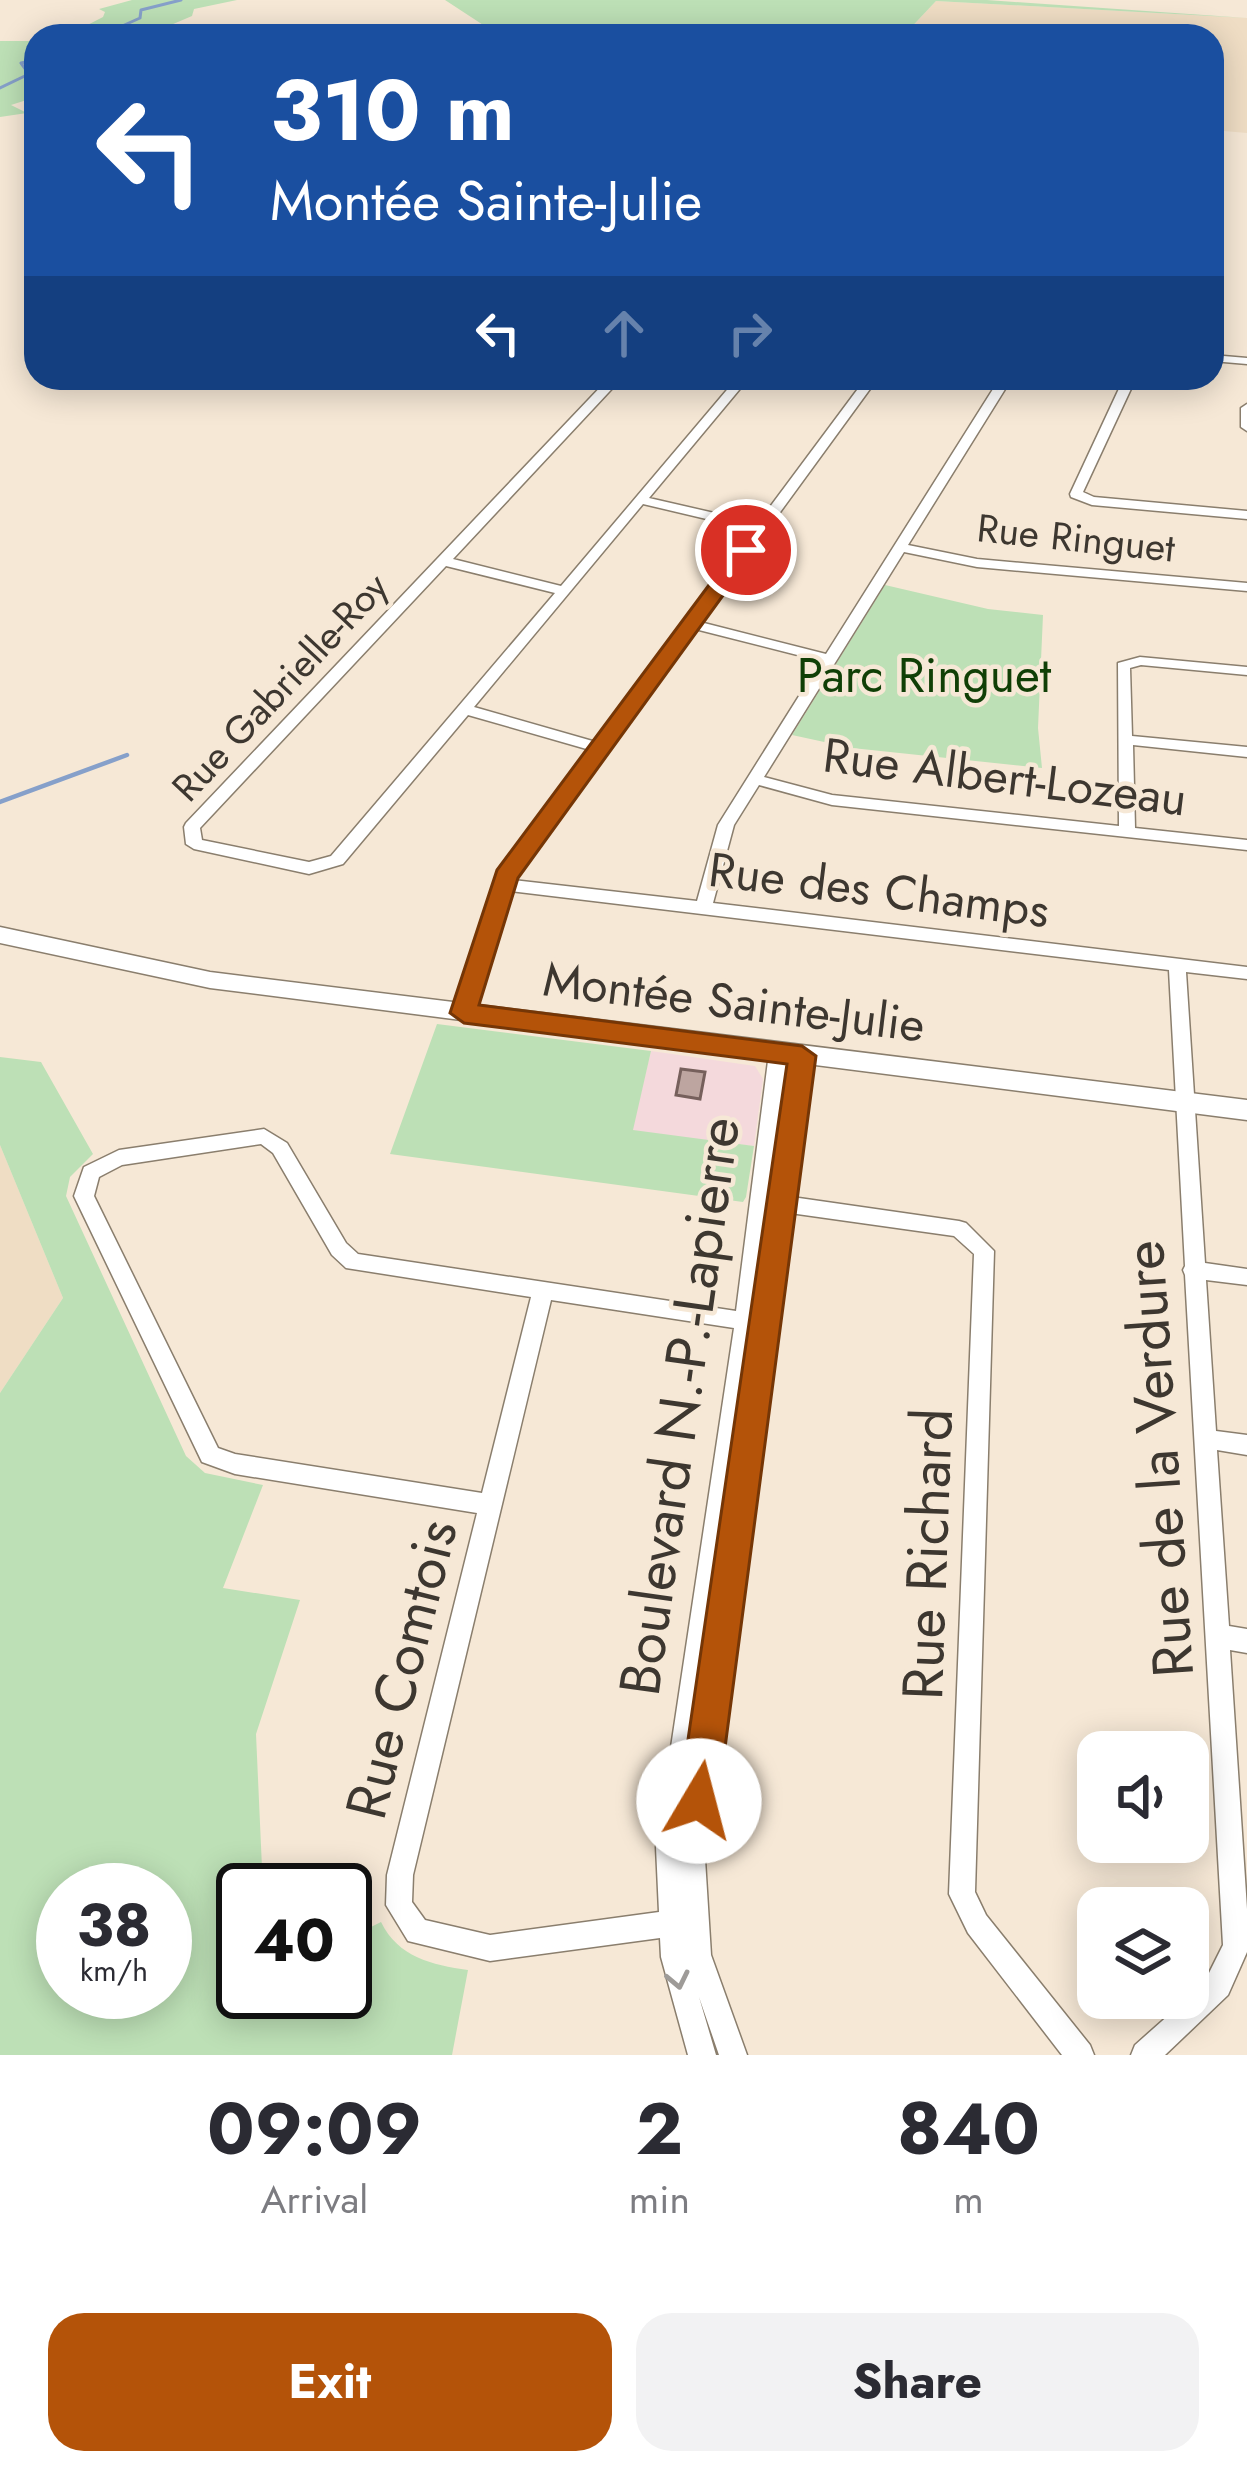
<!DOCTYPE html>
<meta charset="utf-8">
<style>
body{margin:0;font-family:Jost,sans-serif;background:#f2f2f3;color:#2b2b33;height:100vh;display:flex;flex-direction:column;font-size:45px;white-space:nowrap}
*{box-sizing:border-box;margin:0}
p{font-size:39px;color:#7c7c81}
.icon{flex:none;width:66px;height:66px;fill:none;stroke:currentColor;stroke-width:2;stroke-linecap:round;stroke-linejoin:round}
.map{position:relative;height:2055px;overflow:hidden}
.panel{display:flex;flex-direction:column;background:#fff;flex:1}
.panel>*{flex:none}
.guide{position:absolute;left:24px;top:24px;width:1200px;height:366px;border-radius:36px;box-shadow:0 6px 30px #0003;background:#1a4fa0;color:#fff;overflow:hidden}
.controls{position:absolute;left:1077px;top:1731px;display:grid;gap:24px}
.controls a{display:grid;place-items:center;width:132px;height:132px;border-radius:24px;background:#fff;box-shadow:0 6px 30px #0003;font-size:60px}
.speed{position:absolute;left:36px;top:1863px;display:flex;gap:24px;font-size:60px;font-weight:700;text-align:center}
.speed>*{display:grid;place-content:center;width:156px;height:156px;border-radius:50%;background:#fff;box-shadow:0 6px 30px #0003;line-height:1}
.speed small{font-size:30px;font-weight:400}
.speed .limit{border:6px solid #111;border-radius:18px;background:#fff;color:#111}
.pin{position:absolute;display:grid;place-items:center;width:102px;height:102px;color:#fff;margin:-51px;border:6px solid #fff;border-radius:50%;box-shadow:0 3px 12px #0007}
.me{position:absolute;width:132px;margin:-66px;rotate:8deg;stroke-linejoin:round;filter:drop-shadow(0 0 9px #0008)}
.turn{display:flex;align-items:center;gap:42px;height:252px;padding:0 48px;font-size:54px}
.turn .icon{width:156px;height:156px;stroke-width:2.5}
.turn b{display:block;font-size:84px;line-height:102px}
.lanes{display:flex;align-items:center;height:114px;padding:0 48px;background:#0003;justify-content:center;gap:60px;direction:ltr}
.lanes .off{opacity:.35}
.eta{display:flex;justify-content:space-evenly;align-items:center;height:204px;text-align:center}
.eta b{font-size:72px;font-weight:700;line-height:84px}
.button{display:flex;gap:24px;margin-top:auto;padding:24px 48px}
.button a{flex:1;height:138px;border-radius:36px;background:#b45309;color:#fff;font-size:48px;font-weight:700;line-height:138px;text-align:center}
.button a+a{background:#f2f2f3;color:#2b2b33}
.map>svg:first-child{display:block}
.commercial{fill:#f4d9dc}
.built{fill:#efddc4}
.green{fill:#bde0b6;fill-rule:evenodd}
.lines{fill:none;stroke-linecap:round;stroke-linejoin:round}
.stream-far1{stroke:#86a0ca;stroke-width:3}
.stream{stroke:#86a0ca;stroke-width:4.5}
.building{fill:#bda5a0;stroke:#76605c;stroke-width:3}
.minor-casing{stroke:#8a7e6d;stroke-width:3}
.major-casing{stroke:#8a7e6d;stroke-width:3}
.minor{fill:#fff;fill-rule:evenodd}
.major{fill:#fff;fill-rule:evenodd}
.oneway{stroke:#9e9b98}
.route{fill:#b45309;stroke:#753606;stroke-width:3}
.labels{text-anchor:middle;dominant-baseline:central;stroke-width:9;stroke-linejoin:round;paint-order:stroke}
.far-street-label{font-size:39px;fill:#3d3730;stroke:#f6e8d6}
.park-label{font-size:48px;fill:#103f06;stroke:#f6e8d6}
.street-label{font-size:48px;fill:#3d3730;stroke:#f6e8d6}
.near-street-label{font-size:57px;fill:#3d3730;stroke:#f6e8d6}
</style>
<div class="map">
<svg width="1247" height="2055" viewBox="0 0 1247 2055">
<rect width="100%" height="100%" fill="#f6e8d6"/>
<path class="commercial" d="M651,1051L755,1066L763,1079L754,1146L632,1131Z"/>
<path class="built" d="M936,1L1247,18V133L1212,130V36H903Z
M0,1145L63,1298L0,1393Z"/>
<path class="green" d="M132,0H237L194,9L192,16L145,36H66L103,17L105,12L99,9Z
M445,0H987L1247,18L936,1L903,36H500Z
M0,41H36V97L11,105L27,113L0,117Z
M885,585L988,609L1043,615L1038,728L1042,768L852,748L792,735Z
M437,1024L651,1051L633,1130L754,1146L746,1197L743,1202L390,1154Z
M0,1057L41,1062L93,1154L70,1177L66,1196L186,1456L205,1473L263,1485L223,1588L300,1600L256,1734L263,1890H243V1992H345V1940L381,1922C398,1957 432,1965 468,1970L452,2055H0V1393L63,1298L0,1145ZM63,1890H165V1992H63Z"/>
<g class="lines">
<path class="stream-far1" d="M100,36L140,18L141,10L181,0
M0,88L29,74L21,63L36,60"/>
<path class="stream" d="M0,802L127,755"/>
</g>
<path class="building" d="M681,1069L705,1072L700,1099L676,1095Z"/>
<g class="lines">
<defs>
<path id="minor" d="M1212,355L1247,358V364L1212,361Z
M609,378H622L453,559L561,586L737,378H749L649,498L758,523L866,378H878L700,622L826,654L1000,378H1012L908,545L977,559L1247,583V591L977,567L904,552L764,777L832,795L1119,826L1118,663L1140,657L1247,667V675L1141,665L1130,668L1132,736L1247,747V757L1133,745L1135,828L1247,840V850L832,805L759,785L734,825L713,903L1247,967V979L1186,972L1205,1263L1247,1269V1285L1206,1280L1216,1431L1247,1435V1455L1217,1450L1229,1626L1247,1629V1653L1230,1650L1247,1909V1952L1228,1995L1165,2055H1131L1135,2045L1188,1998L1208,1975L1223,1945L1185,1275L1183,1270L1185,1266L1169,970L510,891L472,1013L469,1018H457L454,1013L498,876L590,750L468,715L343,864L309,874L194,849L186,844L184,827L186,823ZM643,504L753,530L596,742L474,707ZM446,566L555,593L331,856L309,862L202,840L200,828ZM695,629L821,661L718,825L697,901L513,880Z
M1124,378H1136L1083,492L1094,497L1247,511V519L1092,505L1071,497L1070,494Z
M1247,404V431L1241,427V408Z
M778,1046L784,1048L787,1053L772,1194L793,1056L796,1051H808L811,1056L792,1197L959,1221L966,1223L994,1251L975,1892L986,1915L1090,2045L1094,2055H1062L968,1933L949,1894L974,1254L954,1236L790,1213L705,1859L711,1955L747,2055H719L699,1997L716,2055H688L661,1957L660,1938L490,1961L408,1941L386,1905L387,1875L477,1513L235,1474L202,1462L74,1196L84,1167L119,1150L264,1129L287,1143L346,1243L358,1254L736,1311L769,1053L772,1048ZM261,1144L273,1153L332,1255L346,1268L531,1297L482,1493L235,1454L218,1448L94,1196L99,1177L122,1165ZM551,1300L734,1328L656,1847L659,1912L490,1935L425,1920L412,1902L413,1875Z"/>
<path id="major" d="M0,927L210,972L1247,1100V1120L210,988L0,943Z"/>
</defs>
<use href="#minor" class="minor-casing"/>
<use href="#major" class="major-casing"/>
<use href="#minor" class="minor"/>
<use href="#major" class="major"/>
</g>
<defs><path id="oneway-chevron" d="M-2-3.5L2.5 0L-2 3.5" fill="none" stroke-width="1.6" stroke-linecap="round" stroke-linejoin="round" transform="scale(3)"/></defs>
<use class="oneway" href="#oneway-chevron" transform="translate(678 1980) rotate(78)"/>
<path class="route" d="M738,546L756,550L518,878L479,1005L802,1046L816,1056L718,1801L712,1815L699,1820L685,1815L679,1801L787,1064L464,1023L450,1013L497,870Z"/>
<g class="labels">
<g class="far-street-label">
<text transform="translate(1076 538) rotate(6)">Rue Ringuet</text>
<text transform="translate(280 687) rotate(-47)">Rue Gabrielle-Roy</text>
</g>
<g class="park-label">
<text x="924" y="675">Parc Ringuet</text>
</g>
<g class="street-label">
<text transform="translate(1005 777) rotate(7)">Rue Albert-Lozeau</text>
<text transform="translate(879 890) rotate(7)">Rue des Champs</text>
<text transform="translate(734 1002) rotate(7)">Montée Sainte-Julie</text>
</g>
<g class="near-street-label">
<text transform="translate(679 1406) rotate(-82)">Boulevard N.-P.-Lapierre</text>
<text transform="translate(1158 1459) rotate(-94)">Rue de la Verdure</text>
<text transform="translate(927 1554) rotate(-88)">Rue Richard</text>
<text transform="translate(401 1669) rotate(-76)">Rue Comtois</text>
</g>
</g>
</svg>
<div class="controls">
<a><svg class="icon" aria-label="sound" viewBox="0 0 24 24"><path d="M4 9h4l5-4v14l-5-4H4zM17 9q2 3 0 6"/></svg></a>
<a><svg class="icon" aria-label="layers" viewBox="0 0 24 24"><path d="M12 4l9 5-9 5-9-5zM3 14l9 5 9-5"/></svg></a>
</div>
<div class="speed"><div>38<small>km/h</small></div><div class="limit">40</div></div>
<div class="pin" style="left:746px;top:550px;background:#d93025"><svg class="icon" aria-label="arrive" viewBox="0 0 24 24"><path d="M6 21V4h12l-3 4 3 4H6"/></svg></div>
<svg class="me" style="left:699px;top:1801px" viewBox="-20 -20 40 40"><circle r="19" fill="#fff"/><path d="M0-13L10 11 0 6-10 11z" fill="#b45309"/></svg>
<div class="guide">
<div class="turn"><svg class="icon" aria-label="left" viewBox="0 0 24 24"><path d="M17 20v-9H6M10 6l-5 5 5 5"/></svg><div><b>310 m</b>Montée Sainte-Julie</div></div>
<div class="lanes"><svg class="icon" aria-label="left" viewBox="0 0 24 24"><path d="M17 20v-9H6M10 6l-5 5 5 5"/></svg><svg class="icon off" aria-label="ahead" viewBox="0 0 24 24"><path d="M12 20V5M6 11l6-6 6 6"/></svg><svg class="icon off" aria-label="right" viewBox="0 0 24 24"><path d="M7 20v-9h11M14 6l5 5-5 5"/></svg></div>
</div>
</div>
<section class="panel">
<div class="eta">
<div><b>09:09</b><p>Arrival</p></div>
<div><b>2</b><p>min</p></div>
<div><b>840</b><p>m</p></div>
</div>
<div class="button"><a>Exit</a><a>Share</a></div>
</section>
